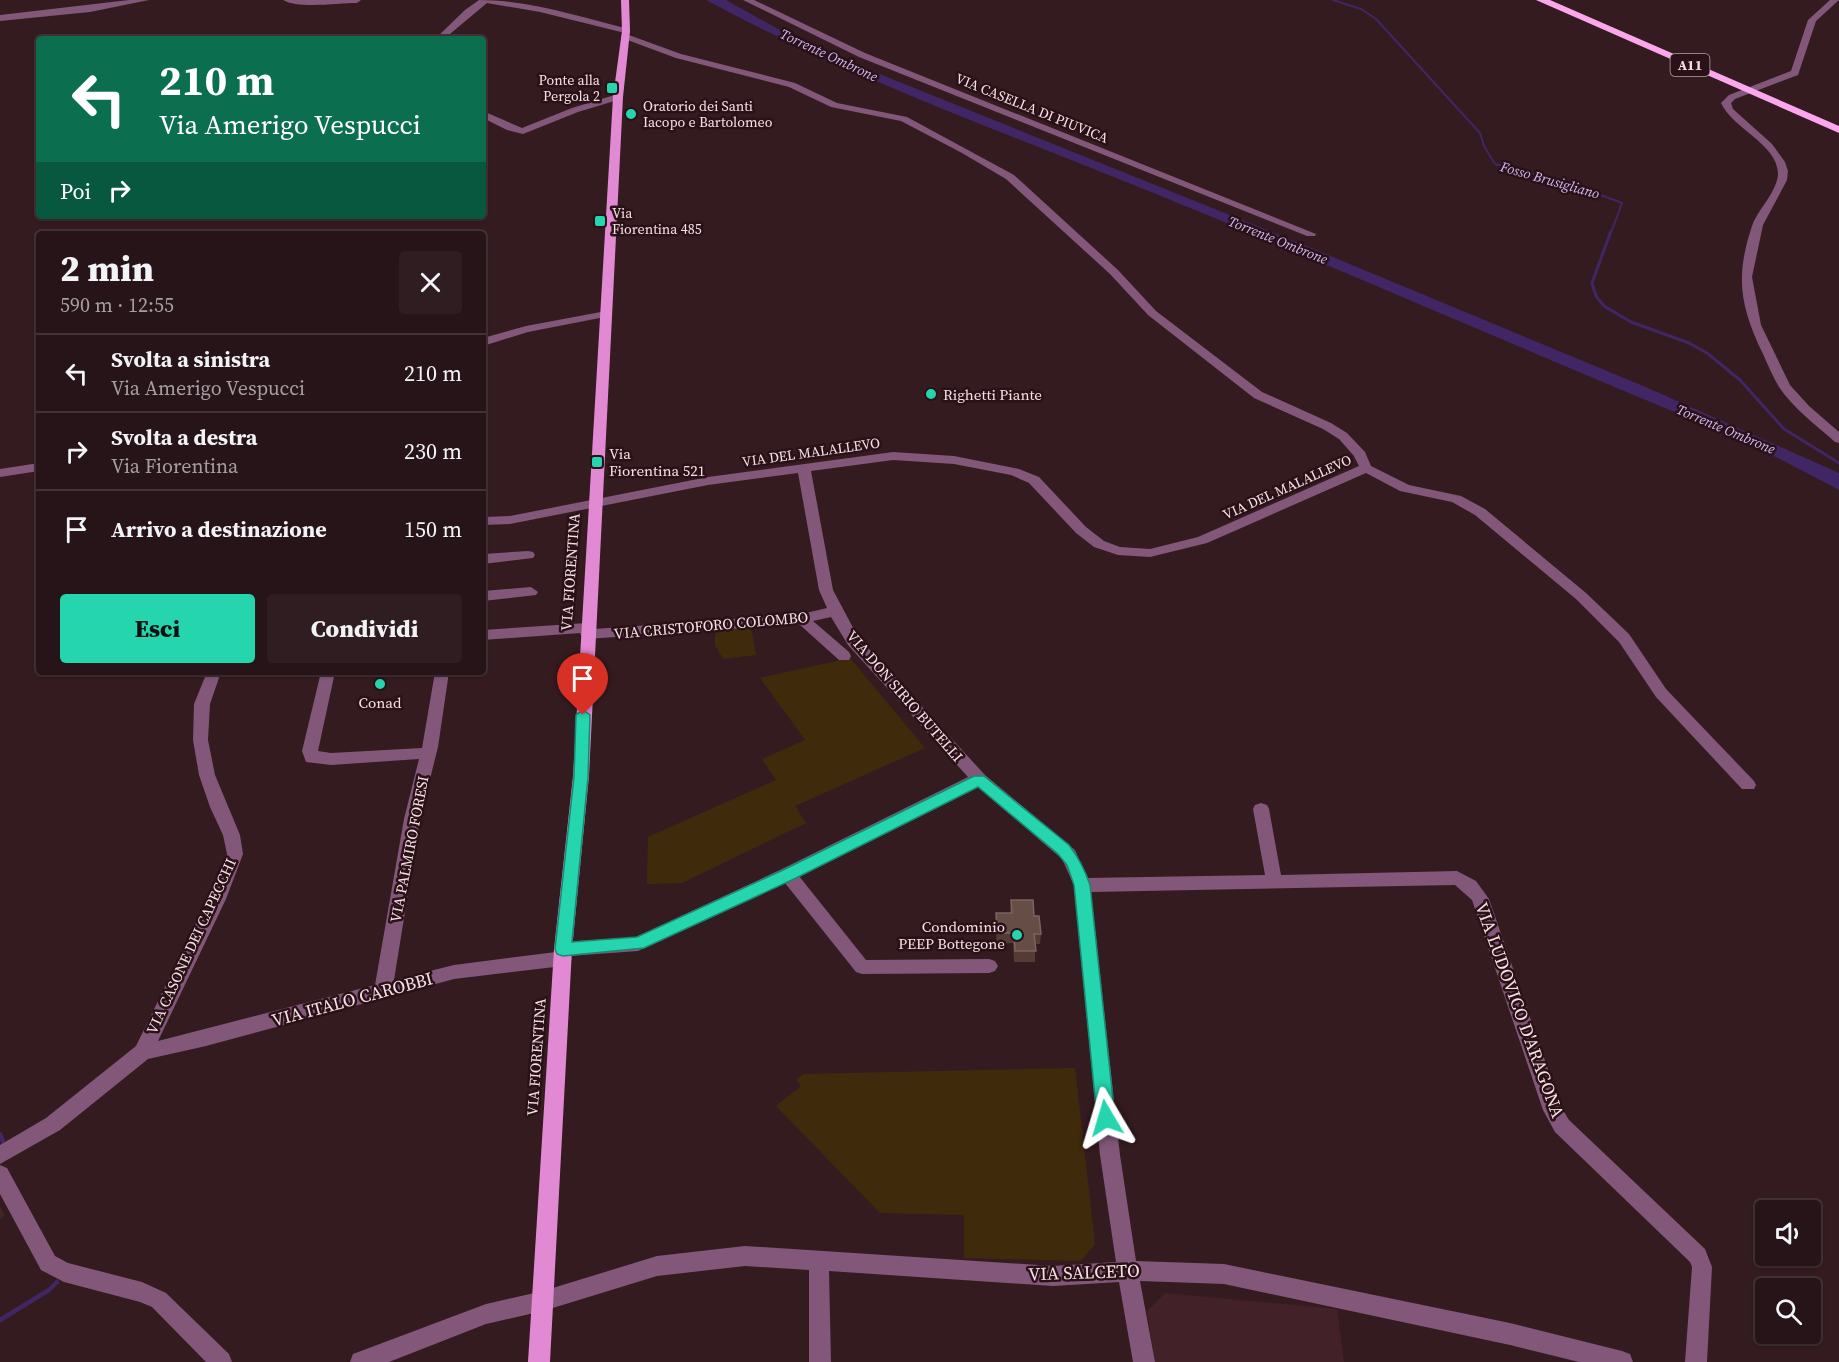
<!DOCTYPE html>
<html lang="it">
<meta charset="utf-8">
<style>
body{margin:0;font-family:"Source Serif 4",serif;background:#2f1d21;color:#f1f3f6;height:100vh;display:flex;flex-direction:column;font-size:22px;white-space:nowrap}
*{box-sizing:border-box;margin:0}
p{font-size:20px;color:#a49ea2}
.icon{flex:none;width:33px;height:33px;fill:none;stroke:currentColor;stroke-width:2;stroke-linecap:round;stroke-linejoin:round}
.map{position:relative;flex:1;overflow:hidden}
.drawer{position:absolute;left:36px;top:231px;width:450px;height:444px;display:flex;flex-direction:column;background:#271418;border-radius:6px;box-shadow:0 2px 4px #0004,0 0 0 2px #433337}
.drawer>*{flex:none}
.guide{position:absolute;left:36px;top:36px;width:450px;height:183px;border-radius:6px;box-shadow:0 2px 4px #0004,0 0 0 2px #433337;background:#0b6e4f;color:#fff;overflow:hidden}
.tools{position:absolute;left:1755px;top:1200px;display:grid;gap:12px}
.tools a{display:grid;place-items:center;width:66px;height:66px;border-radius:6px;background:#271418;box-shadow:0 2px 4px #0004,0 0 0 2px #433337;font-size:30px}
.pin{position:absolute;display:grid;place-items:center;width:51px;height:51px;color:#fff;margin:-62px -26px;border-radius:50% 50% 50% 0;rotate:-45deg;box-shadow:0 0 6px #0007}
.pin .icon{rotate:45deg}
.me{position:absolute;width:66px;margin:-33px;rotate:353deg;stroke-linejoin:round;filter:drop-shadow(0 0 4px #0008)}
.turn{display:flex;align-items:center;gap:21px;height:126px;padding:0 24px;font-size:27px}
.turn .icon{width:78px;height:78px;stroke-width:2.5}
.turn b{display:block;font-size:42px;line-height:51px}
.then{display:flex;align-items:center;height:57px;padding:0 24px;background:#0003;gap:12px;font-size:22px}
.round{display:grid;place-items:center;flex:none;width:63px;height:63px;border-radius:6px;background:#2f1d21}
.head{display:flex;align-items:center;justify-content:space-between;height:102px;padding:0 24px}
h1{font-size:36px;font-weight:800;line-height:45px}
.cta{display:flex;gap:12px;margin-top:auto;padding:12px 24px}
.cta a{flex:1;height:69px;border-radius:6px;background:#24d5ae;color:#111;font-size:24px;font-weight:800;line-height:69px;text-align:center}
.cta a+a{background:#2f1d21;color:#f1f3f6}
ul{padding:0;list-style:none}
li{display:flex;align-items:center;gap:18px;height:78px;padding:0 24px;border-top:2px solid #433337}
li div{flex:1}
li b{display:block;font-size:22px}
li em{font-style:normal}
.map>svg:first-child{display:block}
.built{fill:#422129}
.green{fill:#402a0c}
.water{fill:#402665}
.lines{fill:none;stroke-linecap:round;stroke-linejoin:round}
.stream-far2{stroke:#402665;stroke-width:2}
.stream-far1{stroke:#402665;stroke-width:3}
.stream{stroke:#402665;stroke-width:4.5}
.minor{fill:#82577a;fill-rule:evenodd}
.primary{fill:#e189d3;fill-rule:evenodd}
.motorway{fill:#fca7ed;fill-rule:evenodd}
.wall{fill:#553b33}
.shaded-wall{fill:#412724}
.building{fill:#664d46;stroke:#7c645f;stroke-width:1.5}
.route{fill:#24d5ae;stroke:#178a71;stroke-width:1.5}
.poi-dot{fill:#24d5ae;stroke:#2a1117;stroke-width:2}
.labels{text-anchor:middle;dominant-baseline:central;stroke-width:5;stroke-linejoin:round;paint-order:stroke}
.far-water-label{font-size:14px;font-style:italic;fill:#d0bcf6;stroke:#2a1117}
.shield{fill:#2a1117;stroke:#b7a3a6;stroke-width:1.5}
.shield-label{font-size:14px;font-weight:bold;fill:#f4e1e4}
.far-poi-label{font-size:14px;fill:#f4e1e4;stroke:#2a1117;text-anchor:start}
.far-street-label{font-size:14px;fill:#f4e1e4;stroke:#2a1117}
.poi-label{font-size:15px;fill:#f4e1e4;stroke:#2a1117;text-anchor:start}
.street-label{font-size:15px;fill:#f4e1e4;stroke:#2a1117}
.near-street-label{font-size:18px;fill:#f4e1e4;stroke:#2a1117}
</style>
<div class="map">
<svg width="1839" height="1362" viewBox="0 0 1839 1362">
<rect width="100%" height="100%" fill="#341b20"/>
<path class="built" d="M1165,1293L1337,1309L1344,1362H1155L1147,1311Z"/>
<path class="green" d="M751,626L756,655L723,659L715,645V629Z
M850,658L925,748L795,806L806,823L682,883L647,884L648,837L776,780L762,759L805,740L760,678Z
M1075,1068L1095,1244L1081,1261L964,1258V1215L880,1213L776,1106L801,1086L796,1080L803,1074Z"/>
<path class="water" d="M706,0H726L796,39L850,62L1304,245L1648,388L1839,473V490L1780,459L1704,424C1519,348 1336,267 1151,192C1002,131 848,77 706,0Z"/>
<g class="lines">
<path class="stream-far2" d="M1333,0L1361,9L1376,19L1480,133L1484,146L1495,164L1566,182L1622,203L1611,233"/>
<path class="stream-far1" d="M1611,231L1592,283L1596,296L1604,306L1631,322L1689,343L1707,353L1740,380L1784,429L1839,463"/>
<path class="stream" d="M0,1134L4,1144
M0,1320L49,1290L57,1282"/>
<path class="minor" d="M129,0H149L90,12L0,21V15Z
M283,0H361L357,3C338,3 298,9 283,0Z
M479,0C530,0 580,17 629,29L630,31L626,34L681,54L795,83L837,103L907,117L1014,175L1118,270L1156,311L1262,392L1331,423L1347,433L1365,452L1371,466L1409,485L1461,496L1485,509L1586,593L1629,634L1666,689L1754,781L1756,785L1754,789H1742L1656,697L1619,642L1576,599L1475,515L1452,502L1400,491L1366,473L1207,543L1150,557L1118,555L1094,547L1076,533L1029,483L1011,475L954,464L893,460L811,471L833,590L858,637L985,775L1075,850L1087,878L1265,875L1253,809L1255,805L1261,803L1267,805L1269,809L1281,875L1457,871L1476,881L1489,899L1561,1107L1569,1120L1705,1249L1712,1267L1707,1362H1685L1692,1267L1690,1262L1555,1132L1543,1110L1472,900L1455,885L1091,892L1120,1155L1136,1261L1224,1264L1510,1323L1622,1351L1630,1354L1633,1362H1579L1510,1345L1224,1284L1140,1281L1155,1362H1133L1119,1282L1053,1286L829,1271L831,1362H809V1270L745,1266L657,1276L543,1311L486,1324L389,1362H350L353,1354L486,1304L543,1291L657,1256L745,1246L1053,1266L1116,1262L1100,1155L1074,885L1062,859L978,787L799,876L866,960L989,959L995,961L998,966L995,971L989,973L862,974L856,972L785,883L638,951L570,956L572,959L569,964L563,966L454,979L206,1046L148,1059L60,1130L0,1164V1145L46,1118L136,1046L208,899L227,854L223,835L210,807L199,775L193,740L194,704L207,672H221L210,704L208,740L215,775L240,835L243,854L226,899L158,1041L375,985L404,819L419,759L331,765L306,762L302,751L321,672H335L318,751L331,753L422,748L435,672H449L438,747L420,819L394,980L454,965L556,952L554,949L557,944L563,942L636,937L782,869L968,777L848,645L831,617L813,621L849,652L851,656L849,660H839L799,624L587,639L582,638L580,633L483,640V630L587,623L592,624L594,629L802,614L827,608L819,590L798,473L708,485L510,524L483,525V517L510,516L708,477L893,452L954,456L1019,469L1039,477L1086,527L1104,541L1120,547L1150,549L1198,537L1359,466L1354,456L1339,439L1323,429L1254,398L1148,315L1110,274L1006,179L962,153L901,121L831,107L789,87L676,58L622,38L621,36L625,33L540,12L487,3L444,39H435L465,10Z
M743,0H754L865,53L1316,234L1315,236H1307L859,57Z
M1830,0H1839L1816,21L1798,75L1735,99L1731,103L1733,109L1772,144L1785,162L1788,171L1787,180L1763,225L1752,277L1761,325L1790,385L1809,406L1839,432V443L1835,442C1816,425 1793,408 1779,387C1773,377 1768,365 1763,354C1740,306 1735,277 1752,226C1758,209 1778,191 1778,173C1777,144 1732,128 1721,103L1729,95L1791,71L1808,20Z
M618,94L621,95V99L578,112L523,134L507,130L483,118V111L522,128L572,108Z
M606,311L610,312V316L528,332L483,346V338L526,326Z
M39,463V471L0,477V469Z
M528,551L533,552L535,555L533,558L483,564V554Z
M531,587L538,592L536,595L483,601V591Z
M0,1165L7,1168L55,1256L68,1263L142,1282L166,1293L229,1354L232,1362H206L152,1307L140,1302L64,1282L41,1270L0,1194Z"/>
<path class="primary" d="M621,0H629L630,31L623,97L589,776L572,949L550,1362H528L554,949L573,776L613,97L622,31Z"/>
<path class="motorway" d="M1536,0H1550L1839,126V133Z"/>
</g>
<path class="wall" d="M1011,900L1034,916L1041,934L1040,944H1035V962H1014L1013,943L997,944L995,924L996,913H1010Z"/>
<path class="shaded-wall" d="M0,1207L5,1215L0,1219Z"/>
<path class="building" d="M1011,900H1033L1034,916H1039L1041,934H1034L1036,951H1015L1014,933H997L996,913H1012Z"/>
<path class="route" d="M583,710L590,715L588,777L572,942L637,937L783,870L974,776H984L1069,845C1079,858 1085,870 1090,885L1115,1118L1112,1123L1106,1126L1100,1123L1097,1118L1074,885L1067,865L1058,854L978,787L794,879L644,948L563,956L557,954L555,949L574,777L576,715Z"/>
<g class="poi-dot">
<rect x="606" y="82" width="12" height="12" rx="3"/>
<circle cx="631" cy="114" r="6"/>
<rect x="594" y="215" width="12" height="12" rx="3"/>
<circle cx="931" cy="394" r="6"/>
<rect x="591" y="456" width="12" height="12" rx="3"/>
<circle cx="380" cy="684" r="6"/>
<circle cx="1017" cy="935" r="6"/>
</g>
<g class="labels">
<g class="far-water-label">
<text transform="translate(829 55) rotate(25)">Torrente Ombrone</text>
<text transform="translate(1550 180) rotate(16)">Fosso Brusigliano</text>
<text transform="translate(1278 240) rotate(22)">Torrente Ombrone</text>
<text transform="translate(1726 429) rotate(23)">Torrente Ombrone</text>
</g>
<rect class="shield" x="1670.5" y="54" width="39" height="22" rx="4.5"/>
<g class="shield-label">
<text x="1690" y="65">A11</text>
</g>
<g class="far-poi-label">
<text x="600" y="80" text-anchor="end">Ponte alla<tspan x="600" dy="16">Pergola 2</tspan></text>
<text x="643" y="106">Oratorio dei Santi<tspan x="643" dy="16">Iacopo e Bartolomeo</tspan></text>
<text x="612" y="213">Via<tspan x="612" dy="16">Fiorentina 485</tspan></text>
</g>
<g class="far-street-label">
<text transform="translate(1032 108) rotate(22)">VIA CASELLA DI PIUVICA</text>
<text transform="translate(811 452) rotate(-8)">VIA DEL MALALLEVO</text>
<text transform="translate(1287 487) rotate(-24)">VIA DEL MALALLEVO</text>
</g>
<g class="poi-label">
<text x="943" y="394">Righetti Piante</text>
<text x="609" y="453">Via<tspan x="609" dy="17">Fiorentina 521</tspan></text>
<text x="380" y="702" text-anchor="middle">Conad</text>
<text x="1005" y="926" text-anchor="end">Condominio<tspan x="1005" dy="17">PEEP Bottegone</tspan></text>
</g>
<g class="street-label">
<text transform="translate(570 572) rotate(-86)">VIA FIORENTINA</text>
<text transform="translate(711 625) rotate(-5)">VIA CRISTOFORO COLOMBO</text>
<text transform="translate(905 696) rotate(49)">VIA DON SIRIO BUTELLI</text>
<text transform="translate(409 849) rotate(-79)">VIA PALMIRO FORESI</text>
<text transform="translate(191 946) rotate(-65)">VIA CASONE DEI CAPECCHI</text>
<text transform="translate(536 1057) rotate(-86)">VIA FIORENTINA</text>
</g>
<g class="near-street-label">
<text transform="translate(352 999) rotate(-15)">VIA ITALO CAROBBI</text>
<text transform="translate(1520 1010) rotate(70)">VIA LUDOVICO D'ARAGONA</text>
<text transform="translate(1084 1272) rotate(-2)">VIA SALCETO</text>
</g>
</g>
</svg>
<div class="tools">
<a><svg class="icon" aria-label="sound" viewBox="0 0 24 24"><path d="M4 9h4l5-4v14l-5-4H4zM17 9q2 3 0 6"/></svg></a>
<a><svg class="icon" aria-label="search" viewBox="0 0 24 24"><circle cx="10" cy="10" r="6"/><path d="M15 15l6 6"/></svg></a>
</div>
<div class="pin" style="left:583px;top:715px;background:#d93025"><svg class="icon" aria-label="arrive" viewBox="0 0 24 24"><path d="M6 21V4h12l-3 4 3 4H6"/></svg></div>
<svg class="me" style="left:1106px;top:1118px" viewBox="-20 -20 40 40"><path d="M0-17L14 15 0 8-14 15z" fill="#24d5ae" stroke="#fff" stroke-width="4"/></svg>
<div class="guide">
<div class="turn"><svg class="icon" aria-label="left" viewBox="0 0 24 24"><path d="M17 20v-9H6M10 6l-5 5 5 5"/></svg><div><b>210 m</b>Via Amerigo Vespucci</div></div>
<div class="then">Poi<svg class="icon" aria-label="right" viewBox="0 0 24 24"><path d="M7 20v-9h11M14 6l5 5-5 5"/></svg></div>
</div>
<section class="drawer">
<div class="head"><div><h1>2 min</h1><p>590 m · 12:55</p></div><a class="round"><svg class="icon" aria-label="close" viewBox="0 0 24 24"><path d="M6 6l12 12M18 6L6 18"/></svg></a></div>
<ul>
<li><svg class="icon" aria-label="left" viewBox="0 0 24 24"><path d="M17 20v-9H6M10 6l-5 5 5 5"/></svg><div><b>Svolta a sinistra</b><p>Via Amerigo Vespucci</p></div><em>210 m</em></li>
<li><svg class="icon" aria-label="right" viewBox="0 0 24 24"><path d="M7 20v-9h11M14 6l5 5-5 5"/></svg><div><b>Svolta a destra</b><p>Via Fiorentina</p></div><em>230 m</em></li>
<li><svg class="icon" aria-label="arrive" viewBox="0 0 24 24"><path d="M6 21V4h12l-3 4 3 4H6"/></svg><div><b>Arrivo a destinazione</b></div><em>150 m</em></li>
</ul>
<div class="cta"><a>Esci</a><a>Condividi</a></div>
</section>
</div>
